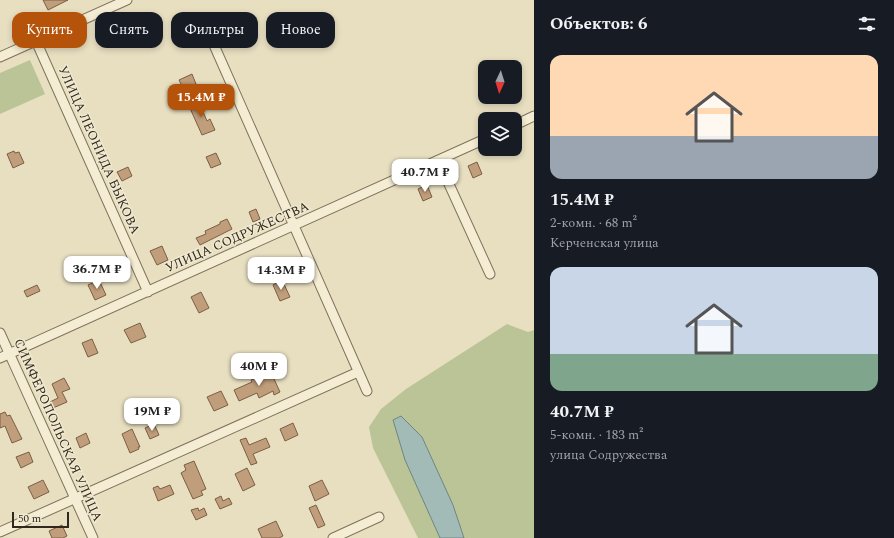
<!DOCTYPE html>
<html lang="ru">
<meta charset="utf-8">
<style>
:root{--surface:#171b24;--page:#242831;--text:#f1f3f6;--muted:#9ea1a6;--accent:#b45309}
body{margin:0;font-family:Spectral,serif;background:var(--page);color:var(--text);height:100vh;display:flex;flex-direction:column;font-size:15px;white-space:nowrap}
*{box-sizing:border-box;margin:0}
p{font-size:13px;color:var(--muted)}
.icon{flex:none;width:22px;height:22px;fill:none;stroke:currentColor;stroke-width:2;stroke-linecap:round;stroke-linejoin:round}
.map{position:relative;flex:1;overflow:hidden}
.details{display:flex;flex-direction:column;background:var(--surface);width:360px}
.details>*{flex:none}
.hud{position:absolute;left:12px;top:12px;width:380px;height:36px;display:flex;gap:8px}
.needle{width:26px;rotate:184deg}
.fabs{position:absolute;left:478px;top:60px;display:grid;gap:8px}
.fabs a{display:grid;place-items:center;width:44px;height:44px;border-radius:8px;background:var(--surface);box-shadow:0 2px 6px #0003;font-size:20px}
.scale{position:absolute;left:12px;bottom:10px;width:57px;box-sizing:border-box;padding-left:4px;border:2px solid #30281d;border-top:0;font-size:11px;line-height:14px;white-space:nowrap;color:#30281d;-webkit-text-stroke:3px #f0e9d0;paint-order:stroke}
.price{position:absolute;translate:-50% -34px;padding:0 9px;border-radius:8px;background:#fff;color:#222;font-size:13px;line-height:26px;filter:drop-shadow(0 1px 2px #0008)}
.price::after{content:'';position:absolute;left:50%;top:24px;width:12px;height:9px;margin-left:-6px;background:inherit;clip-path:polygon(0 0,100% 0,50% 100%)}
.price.on{background:var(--accent);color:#fff}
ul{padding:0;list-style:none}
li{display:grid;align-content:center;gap:8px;height:212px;padding:0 16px}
li span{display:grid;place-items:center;height:124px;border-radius:12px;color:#555}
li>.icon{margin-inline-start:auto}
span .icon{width:72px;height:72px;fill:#fffc;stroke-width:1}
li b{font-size:17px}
h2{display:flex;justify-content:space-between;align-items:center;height:48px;padding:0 16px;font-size:17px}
.tag{padding:0 14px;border-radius:12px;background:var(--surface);box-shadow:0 2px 6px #0003;font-size:14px;line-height:36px}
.tag.on{background:var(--accent);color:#fff}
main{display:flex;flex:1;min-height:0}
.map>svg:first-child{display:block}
</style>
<main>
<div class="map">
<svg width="534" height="538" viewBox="0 0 534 538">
<rect width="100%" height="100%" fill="#e8dfc1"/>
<path fill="#bbc497" d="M30 60 45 94 0 114V73Z
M507 324 528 332 534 330V538H418L373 448 369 427 381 409 406 389Z"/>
<path fill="#a3bbb6" stroke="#6c8782" d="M401 416 422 437 453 505 464 538H440L405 460 393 420Z"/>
<path fill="#c19e7b" stroke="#7b5e44" d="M43 0H68L48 10Z
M192 74 196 84 193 85 194 88 185 92 179 80Z
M201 100 203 104 201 107 207 121 210 119 215 130 202 135 189 106Z
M14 151 15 153 19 152 24 163 13 168 7 154Z
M216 153 221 164 211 168 206 157Z
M477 162 482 174 473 178 468 166Z
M128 167 132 176 122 181 117 172Z
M427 185 432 197 423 201 418 189Z
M256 209 260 219 253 222 249 212Z
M227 219 232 229 200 245 196 238 206 234 205 231 220 224V222Z
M162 246 168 260 157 265 150 251Z
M99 280 106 295 95 300 88 285Z
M282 280 290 297 280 301 273 285Z
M37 285 40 291 27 297 24 291Z
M201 292 209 308 199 313 191 297Z
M140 323 146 337 131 343 124 330Z
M92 339 98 353 88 357 82 343Z
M269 368 280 392 274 395 273 391 259 398 257 393 239 401 234 390 252 382 251 380 265 374 263 370Z
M64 378 70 389 62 392 67 402 53 408 50 402 58 398 52 384Z
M221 391 228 405 214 411 207 397Z
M5 412 7 416 10 415 22 439 12 443 5 426 0 428V414Z
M293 423 298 435 285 441 280 429Z
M154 424 159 435 150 439 145 428Z
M132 429 140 447H138L139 449 130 453 122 434Z
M86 433 90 443 80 448 76 438Z
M246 438 249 445 266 438 270 447 253 454 257 463 251 465 240 440Z
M29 452 33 462 21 468 16 457Z
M194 461 206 489 201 491 203 495 193 499 181 473 186 470 184 465Z
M247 468 255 485 243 491 235 474Z
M43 480 49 492 34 499 28 487Z
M322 480 329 494 315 501 309 486Z
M170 485 174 494 158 501 153 488 158 486 160 489Z
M221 496 223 501 229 498 232 504 220 509 215 499Z
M316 505 325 525 318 528 309 508Z
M198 508 199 511 204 508 207 515 196 520 191 510Z
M276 521 283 536 279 538H262L258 529Z
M62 525 67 536 63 538H52L49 531Z"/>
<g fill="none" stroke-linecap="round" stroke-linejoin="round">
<g stroke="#7f715b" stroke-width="11">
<path id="street" d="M36 41 148 292
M214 45 367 391
M0 57 127 0
M515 125 534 116
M438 160 490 274
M0 333 93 538
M0 358 485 139
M0 532 358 372
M333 538 379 517"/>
</g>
<use href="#street" stroke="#f4edd3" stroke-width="9"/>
</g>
<g text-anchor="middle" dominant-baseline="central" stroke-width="3" stroke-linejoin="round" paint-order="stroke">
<g font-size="13" fill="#30281d" stroke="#f0e9d0">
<text transform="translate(99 150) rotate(66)">УЛИЦА ЛЕОНИДА БЫКОВА</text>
<text transform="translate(237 237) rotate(-24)">УЛИЦА СОДРУЖЕСТВА</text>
<text transform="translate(58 430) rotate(66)">СИМФЕРОПОЛЬСКАЯ УЛИЦА</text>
</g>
</g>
</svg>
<div class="fabs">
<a><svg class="needle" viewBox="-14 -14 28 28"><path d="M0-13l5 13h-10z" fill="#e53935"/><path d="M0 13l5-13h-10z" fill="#9ea1a6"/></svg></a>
<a><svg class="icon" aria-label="layers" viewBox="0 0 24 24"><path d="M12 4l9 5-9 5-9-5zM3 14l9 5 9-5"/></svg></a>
</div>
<div class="scale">50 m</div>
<b class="price on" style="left:201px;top:118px">15.4M ₽</b>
<b class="price" style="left:425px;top:193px">40.7M ₽</b>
<b class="price" style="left:97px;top:290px">36.7M ₽</b>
<b class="price" style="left:281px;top:291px">14.3M ₽</b>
<b class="price" style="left:259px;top:387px">40M ₽</b>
<b class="price" style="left:152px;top:432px">19M ₽</b>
<div class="hud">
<a class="tag on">Купить</a>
<a class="tag">Снять</a>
<a class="tag">Фильтры</a>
<a class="tag">Новое</a>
</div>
</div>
<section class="details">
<h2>Объектов: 6<svg class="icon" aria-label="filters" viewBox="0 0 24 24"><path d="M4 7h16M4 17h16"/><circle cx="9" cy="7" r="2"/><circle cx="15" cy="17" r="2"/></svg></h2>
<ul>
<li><span style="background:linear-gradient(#ffd9b3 65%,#9aa5b1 0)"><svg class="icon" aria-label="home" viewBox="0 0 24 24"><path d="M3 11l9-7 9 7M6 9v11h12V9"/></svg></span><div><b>15.4M ₽</b><p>2-комн. · 68 m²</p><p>Керченская улица</p></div></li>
<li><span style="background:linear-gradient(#c9d6e8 70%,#7fa58c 0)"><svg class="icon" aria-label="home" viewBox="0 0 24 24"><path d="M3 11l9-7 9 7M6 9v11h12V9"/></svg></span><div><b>40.7M ₽</b><p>5-комн. · 183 m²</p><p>улица Содружества</p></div></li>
</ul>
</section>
</main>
